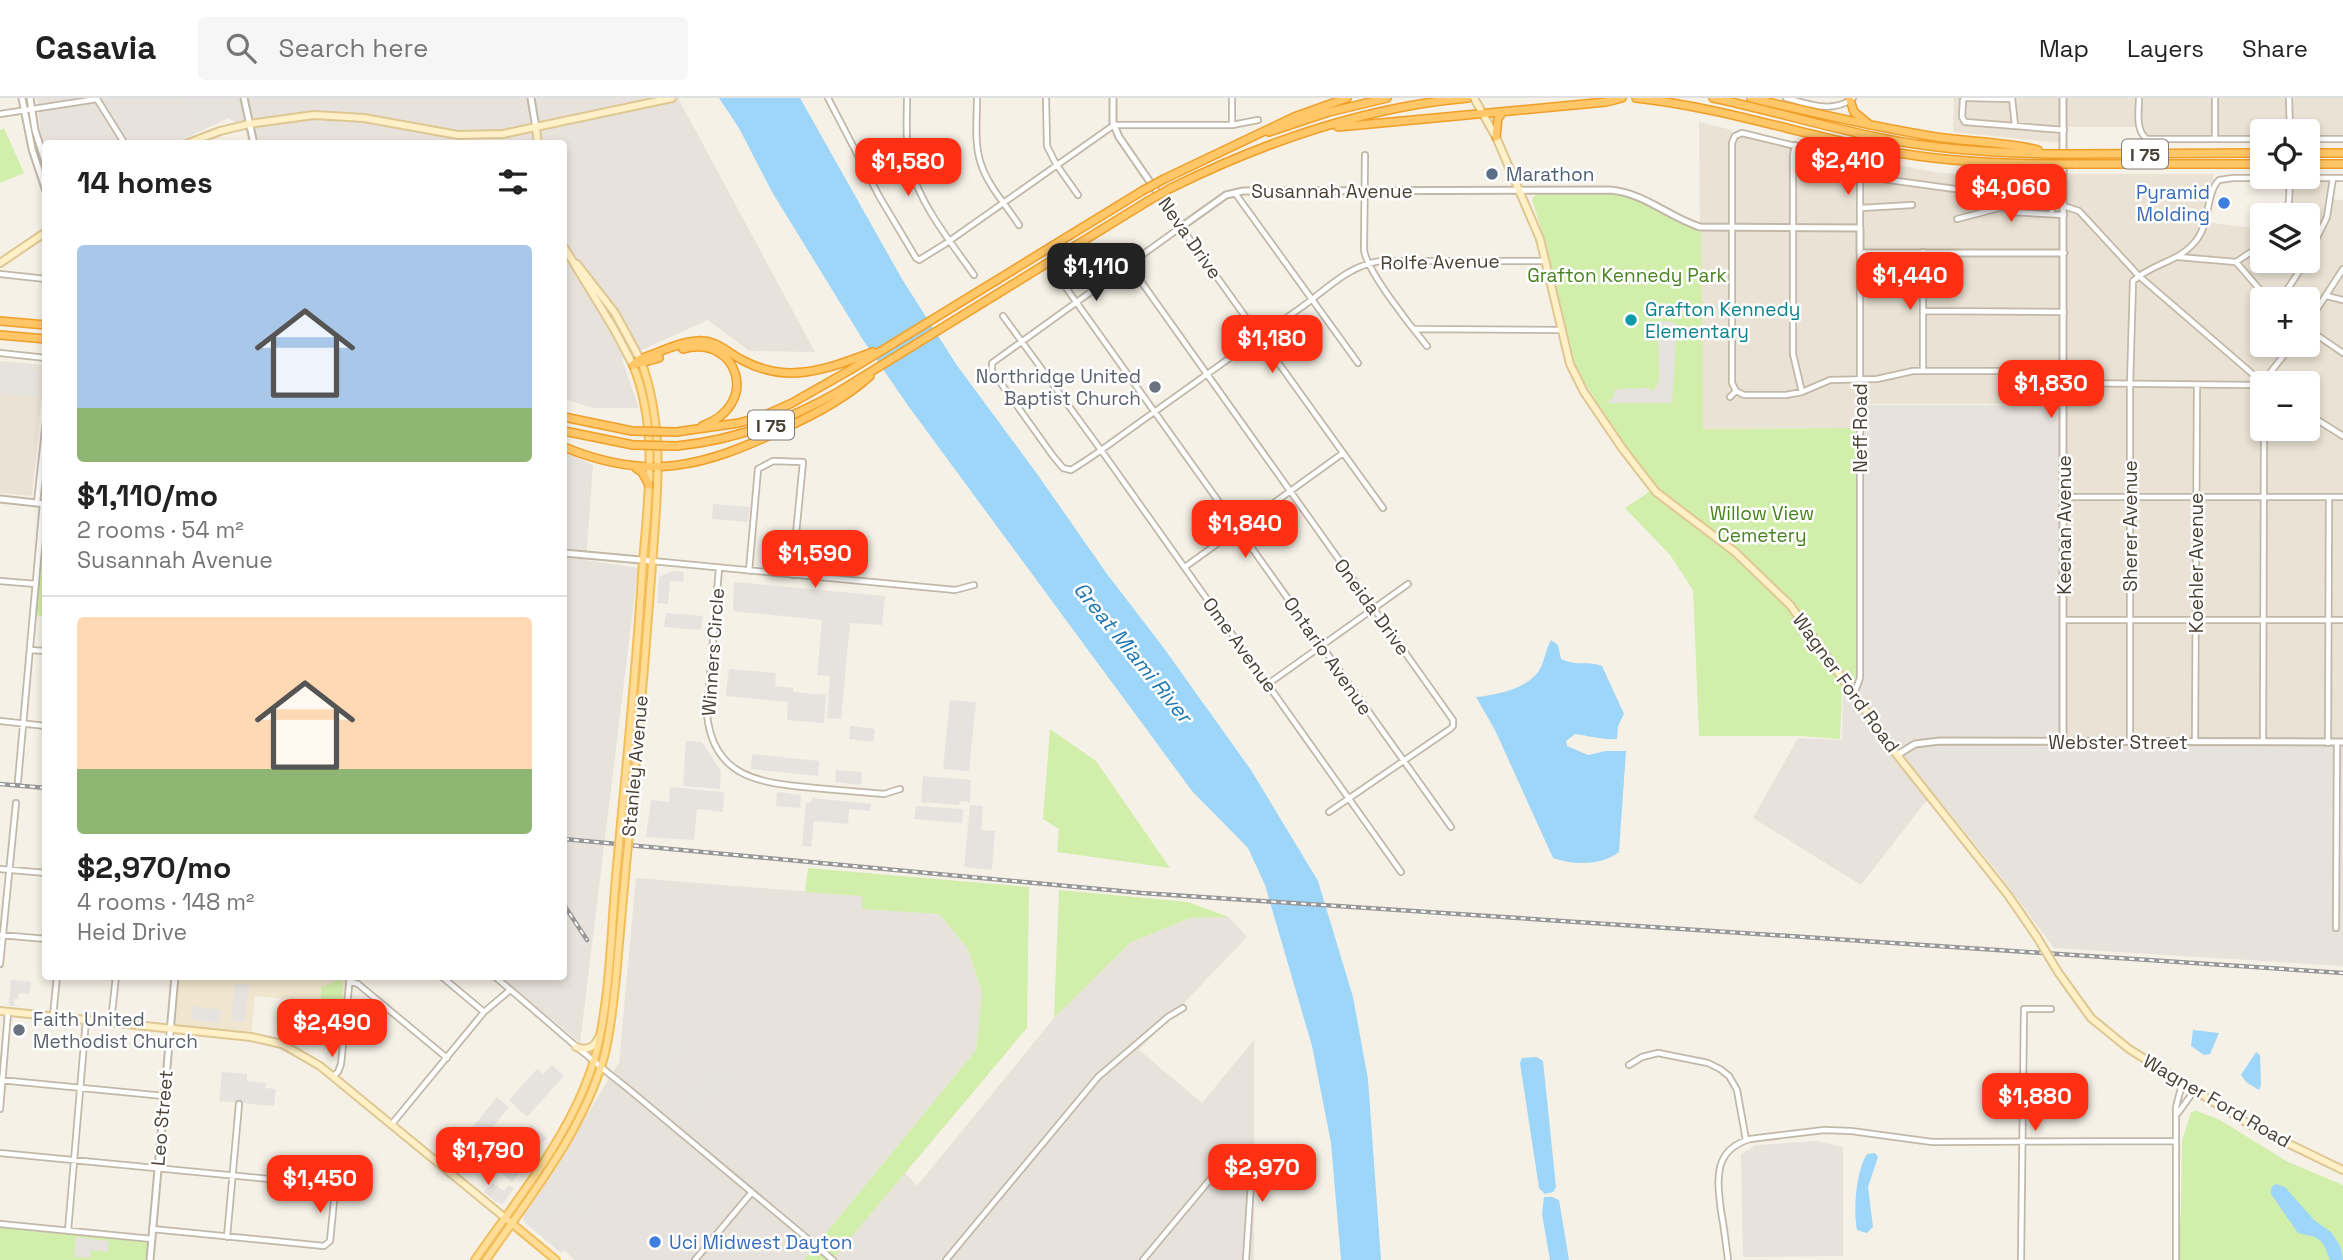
<!DOCTYPE html>
<meta charset="utf-8">
<style>
:root{--surface:#fff;--page:#f6f6f6;--text:#222;--muted:#767676;--line:#e0e0e0;--accent:#ff2f14}
body{margin:0;font-family:"Space Grotesk",sans-serif;background:var(--page);color:var(--text);height:100vh;display:flex;flex-direction:column;font-size:26px;white-space:nowrap}
*{box-sizing:border-box;margin:0}
p{font-size:23px;color:var(--muted)}
.icon{flex:none;width:38px;height:38px;fill:none;stroke:currentColor;stroke-width:2;stroke-linecap:round;stroke-linejoin:round}
.map{position:relative;flex:1;overflow:hidden}
.details{position:absolute;left:42px;top:42px;width:525px;height:840px;display:flex;flex-direction:column;background:var(--surface);border-radius:7px;box-shadow:0 4px 10px #0003}
.details>*{flex:none}
.fabs{position:absolute;left:2250px;top:21px;display:grid;gap:14px}
.fabs a{display:grid;place-items:center;width:70px;height:70px;border-radius:7px;background:var(--surface);box-shadow:0 4px 10px #0003;font-size:35px}
.price{position:absolute;translate:-50% -60px;padding:0 16px;border-radius:14px;background:var(--accent);color:#fff;font-size:23px;line-height:46px;filter:drop-shadow(0 2px 4px #0008)}
.price::after{content:'';position:absolute;left:50%;top:42px;width:21px;height:16px;margin-left:-10px;background:inherit;clip-path:polygon(0 0,100% 0,50% 100%)}
.price.current{background:#222;color:#fff}
ul{padding:0;list-style:none}
li{display:grid;align-content:center;gap:14px;height:371px;padding:0 35px}
li+li{border-top:2px solid var(--line)}
li span{display:grid;place-items:center;height:217px;border-radius:7px;color:#555}
li>.icon{margin-inline-start:auto}
span .icon{width:126px;height:126px;fill:#fffc;stroke-width:1}
li b{font-size:30px}
h2{display:flex;justify-content:space-between;align-items:center;height:84px;padding:0 35px;font-size:30px}
header{display:flex;align-items:center;gap:42px;box-sizing:border-box;height:98px;padding:0 35px;background:var(--surface);border-bottom:2px solid var(--line)}
header strong{font-size:33px}
nav{display:flex;gap:38px;margin-inline-start:auto;font-size:24px}
.search{width:490px;height:63px;background:var(--page);display:flex;align-items:center;gap:18px;box-sizing:border-box;padding:0 24px;border-radius:7px;color:var(--muted);font-size:26px}
.map>svg:first-child{display:block}
</style>
<header>
<strong>Casavia</strong>
<div class="search"><svg class="icon" aria-label="search" viewBox="0 0 24 24"><circle cx="10" cy="10" r="6"/><path d="M15 15l6 6"/></svg>Search here</div>
<nav><a>Map</a><a>Layers</a><a>Share</a></nav>
</header>
<div class="map">
<svg width="2343" height="1162" viewBox="0 0 2343 1162">
<rect width="100%" height="100%" fill="#f5f1e7"/>
<path fill="#eae2d4" fill-rule="evenodd" d="M1954 0H2060V45L1953 34Z
M2067 0H2343V38H2308V33H2263V38L2150 39 2146 36 2142 29H2067Z
M1699 24 1732 32V36L1940 75 2061 80 2062 306H1857L1858 330 1702 331Z
M2068 76H2214L2204 124 2255 130 2263 139V163H2308V117H2288L2293 100 2294 83 2330 84 2328 101 2343 102V641H2082L2068 639 2066 635ZM2263 201H2308V247H2263ZM2263 285H2308V331H2263Z
M0 263 45 267 32 398 0 395Z"/>
<path fill="#e8e2dc" d="M37 0H678L815 254 749 253 708 222 622 261 639 310H593L564 301V46L248 45 246 33 229 20 175 45 46 46 45 52 41 40Z
M1864 307H2061L2063 645 2343 648V868L2054 850 1992 767 1935 697 1923 707 1861 787 1753 720 1798 640 1842 642 1843 592 1863 579Z
M564 353 593 367 586 462 638 470 580 945 501 879 564 878Z
M636 780 863 798 862 811 939 816 968 851 982 895 976 952 804 1162H575L519 1113 555 1070 619 964Z
M1229 819 1247 839 1139 952 1202 1005 1254 942V1162H832L905 1075 917 1088 1054 920 1130 845 1190 820Z
M1817 1043 1843 1049V1158L1743 1159 1741 1056 1756 1047Z"/>
<path fill="#f0e6cf" d="M175 879H350L347 907 255 898 251 939 170 930Z"/>
<path fill="#d2eeab" d="M4 30 24 75 0 85V32Z
M1607 94C1626 96 1643 102 1660 112 1674 119 1686 128 1701 131L1703 331 1858 330V575L1857 582 1842 591 1840 641 1801 638H1699L1693 492 1670 457 1625 410 1655 390 1628 355 1579 275 1566 241 1547 149 1532 102 1534 98 1542 95Z
M43 405 45 406V518L33 517Z
M1050 631 1096 663 1170 770 1057 754 1059 731 1043 721Z
M808 770 1029 789 1027 930 832 1162H804L976 952 982 895 968 851 939 816 862 811V798L805 794Z
M1059 792 1188 804 1229 819 1190 820 1130 845 1054 920Z
M338 882 343 883 342 904 321 901V889Z
M2197 1013 2220 1022 2288 1064 2343 1087V1162H2177L2181 1112 2182 1043 2191 1014Z
M0 1126 152 1141 150 1162H0Z"/>
<path fill="#e6e3df" d="M184 0H222L223 8 236 4 239 16 198 30Z
M1658 223H1670L1677 227 1672 305H1607L1614 298 1615 291 1650 290V295L1657 288 1659 281Z
M0 265 36 268 35 273 40 274 39 298 0 295Z
M713 406 750 409 748 424 712 421Z
M672 473 684 474 683 484 670 483 668 506 657 505 659 479Z
M734 484 885 498 882 527 850 525 841 621 827 620 830 578 817 577 822 522 733 513Z
M666 515 703 518 701 532 664 529Z
M729 571 776 575 775 588 793 590V594L826 597 824 625 787 622 788 604 726 598Z
M950 602 976 604 969 673 943 671Z
M850 628 875 631 873 644 849 641Z
M686 643 702 644 721 673 720 691 683 688Z
M752 656 819 663 818 678 751 671Z
M836 672 862 674 861 687 835 684Z
M923 678 971 682 970 704 960 703 959 707 921 704Z
M670 689 724 694 723 714 697 711 694 742 646 739 651 702 669 704Z
M777 694 801 697 800 710 776 708Z
M812 700 871 706 870 713 849 711 848 726 814 723 811 749 802 748 806 705H811Z
M970 707 983 708 981 732 995 733 992 772 964 769Z
M916 708 963 711 962 725 914 721Z
M11 882 31 884 29 896 19 895 18 901H14V908H9Z
M235 886 249 887 245 924 231 922Z
M193 908 222 912 220 925 191 921Z
M659 939 686 941 682 992 655 990Z
M552 967 564 978 527 1019 509 1002 537 971 543 976Z
M710 970 727 971 735 980 698 1023 678 1006Z
M222 974 247 976V983L266 985 265 990 276 991 274 1008 219 1003Z
M497 999 509 1009 469 1059 457 1049Z
M531 1027 547 1040 531 1058 519 1048 508 1061 510 1064 508 1067 518 1076 512 1084 495 1070Z
M556 1076 595 1109 588 1122 566 1105 547 1130 566 1148 561 1155 525 1125 523 1120Z
M492 1085 504 1093 509 1087 514 1090 503 1106 495 1103 484 1094Z
M76 1139 109 1143 108 1154 91 1152 90 1160 74 1159Z"/>
<path fill="#9dd6f9" d="M719 0H800L902 181 956 266 1035 373 1107 476 1163 549 1251 672 1318 783 1353 899 1368 981 1381 1162H1341L1331 1045 1312 948 1265 787 1248 750 1192 693 909 309 863 242 772 94 739 30Z
M1551 542 1558 547 1561 561C1579 569 1586 562 1602 568L1624 616 1618 628 1617 641C1602 642 1590 638 1575 636L1566 643 1567 648 1588 657 1606 653H1626L1619 754C1601 768 1573 767 1553 760L1495 632 1476 599C1497 597 1531 590 1541 569 1545 560 1546 551 1551 542Z
M2193 932 2219 935 2210 956 2204 957 2191 948Z
M2256 954 2260 957 2261 987 2259 992 2246 984 2241 977Z
M1537 959 1543 963 1556 1089 1553 1094 1545 1096 1539 1090 1520 965 1522 960Z
M1875 1055 1878 1059 1868 1089 1873 1129 1867 1135 1857 1132C1853 1112 1856 1073 1867 1056Z
M2275 1086 2285 1089 2314 1122 2332 1135 2341 1150 2343 1162H2330C2322 1140 2321 1140 2298 1135L2271 1096V1090Z
M1544 1099H1552L1559 1102 1569 1162H1550L1542 1116Z"/>
<g fill="none" stroke-linecap="round" stroke-linejoin="round">
<g stroke="#c2b8a8" stroke-width="8">
<path id="minor" d="M828 0 879 98 916 160 919 162 945 146 1114 27H1232L1258 22
M907 0C907 23 905 48 911 70 920 107 953 147 974 177
M977 0C977 22 974 46 981 66 988 88 1007 108 1019 127
M1046 0 1047 48 1056 66 1078 97
M1786 0C1808 6 1833 16 1853 0
M1966 0 1963 2 1962 19 1965 24 2064 32
M1968 0 2012 1
M2012 0 2015 27
M2139 0C2139 13 2135 33 2147 41H2263
M2215 0V41
M2289 0 2290 33
M97 1 125 46
M0 16 97 1
M1232 27V0
M2308 41H2343
M1795 47 1793 57V256L1802 294
M1365 57 1364 151C1365 171 1412 230 1427 248
M860 63 909 62
M1860 78 1955 91
M1235 95 1358 265
M2064 108 2079 113 2139 178 2263 285
M2003 109C2018 98 2034 88 2052 98V116
M1861 110 1912 107
M2285 117 2289 103 2290 80
M1957 121 2003 109 2012 114 2064 117
M1118 151 1453 622V628L1450 631 1329 714
M2308 158 2327 119 2333 80
M2178 159 2236 164 2263 146
M2236 164 2268 201
M0 176 46 181
M1059 180 1451 729
M2327 198 2343 202
M2281 201 2306 163
M1923 213 2064 214
M1003 218 1101 352 1401 774
M2308 225 2343 171
M1415 231 1561 232
M2308 231 2343 255
M0 255 46 260
M1923 273V154
M2064 285 2251 287 2258 289 2263 295
M2262 285 2292 247
M1736 293 1732 285V45L1735 38 1742 35 1857 63 1860 78V130
M1736 293 1744 297H1786L1802 294 1830 282 1877 281 1913 273H2064
M1730 299 1736 293
M2308 316 2343 338
M2064 399H2343
M37 405 46 323
M1383 410C1315 317 1248 222 1181 129L992 265V273L1053 358 1063 370 1071 372C1098 356 1124 335 1150 317 1200 281 1249 246 1299 211 1325 193 1348 167 1381 163H1546
M652 463 955 492 974 487
M1185 469 1343 355
M719 470 707 616C713 681 762 685 814 690 838 692 861 694 884 696L900 691
M749 473 758 371 773 363 803 364 792 477
M0 483 36 486
M2064 522H2343
M30 552 46 553
M1268 586 1408 486
M1854 596 1860 580V155
M0 623 46 628
M2130 643V287L2133 183C2155 163 2179 166 2198 140 2210 123 2206 95 2219 82L2233 80H2343
M2195 644 2197 287
M2263 644 2264 331
M2328 645 2329 399
M18 683 43 405
M0 771 46 775
M2336 830 2337 644
M1 837 46 841
M0 866 16 705
M441 878 484 914
M494 878C539 915 580 954 626 989L833 1162
M349 883 358 886 447 960
M53 918 57 878
M111 924 116 878
M1629 967 1642 959 1658 955 1708 965 1720 971 1729 978 1737 992 1746 1042
M333 978 338 974 341 966 350 878
M0 982 164 998
M0 1011 8 914
M2178 1015 2194 993
M391 1027 484 914 510 892
M0 1055 332 1087 335 1093 330 1143 324 1148 152 1131
M0 1126 152 1141
M68 1133 86 922
M227 1139 239 1006
M695 1162 752 1094
M946 1162 1098 979 1168 919 1183 910
M1143 1162 1223 1066 1232 1061H1246L1252 1070 1246 1162
M1728 1162C1726 1146 1724 1129 1721 1113 1717 1081 1713 1052 1750 1041L1824 1032 1851 1033 1932 1044 2176 1043
M2021 1162 2024 911H2051
M2176 1162V1009L2182 986"/>
</g>
<g stroke="#c2b8a8" stroke-width="9">
<path id="tertiary" d="M22 0 32 51 46 93
M30 0 35 32 46 67
M244 0 254 46
M531 0 536 30
M1113 0V25L1119 39 1181 129 1226 97 1243 93 1610 92C1645 95 1668 119 1700 129L1860 130V155H2064
M0 401 46 406
M564 455 652 463
M2063 643V0
M1897 657 1915 646 1940 643 2343 644
M150 1162 175 878"/>
</g>
<g stroke="#dec793" stroke-width="10">
<path id="secondary" d="M1474 0 1496 39 1540 141 1570 266 1584 294 1622 350 1656 394 1735 454 1790 507 1897 657 2008 797 2037 839
M536 30 538 46
M186 46 220 33 249 26 314 17 364 20 458 37 503 36 672 0
M564 149 614 231 633 267
M0 165 46 134
M577 166 615 215 640 261
M2058 874 2091 920 2129 951 2252 1028 2343 1072
M0 913 251 939 282 946 320 968 504 1119
M576 949C587 953 594 950 599 939"/>
</g>
<g stroke="#f2be59" stroke-width="10">
<path id="primary" d="M621 725C629 643 637 560 642 477 647 407 660 333 633 267
M630 726C638 644 645 562 651 480 656 407 667 333 641 263
M509 1123 556 1162
M475 1162C518 1100 574 1033 595 959 610 905 611 834 616 778
M486 1162C530 1098 582 1035 604 959 611 933 613 906 616 879 619 845 622 811 625 778"/>
</g>
<g stroke="#f09e27" stroke-width="10">
<path id="motorway" d="M1636 0C1720 9 1799 36 1882 52 1938 63 1995 66 2052 66
M1713 0C1771 12 1828 30 1886 41 1941 52 1997 55 2053 56
M1751 0C1813 15 1874 29 1936 39 1970 44 2005 44 2038 52
M1850 2 1854 14 1870 27
M1338 29 1606 4 1622 0
M1269 34 1329 14 1387 0
M1496 39 1498 20 1503 14
M2308 55H2343
M2075 56 2263 55
M2075 66H2263
M2308 66H2343
M1164 81 1294 19 1347 0
M1171 90C1264 44 1364 9 1468 0
M0 223 46 227
M0 237 46 241
M683 251C737 236 762 306 702 328
M633 267 640 261C658 255 679 244 697 243 715 241 727 254 742 262 788 287 827 271 873 254
M633 267 659 260
M564 319 632 333
M564 333 633 347
M676 334 739 325 763 318 792 305 850 272 1142 93
M677 348C736 342 787 323 838 294L1148 103
M564 349C648 384 704 369 783 331 814 317 845 301 870 278
M636 370 642 374 649 387"/>
</g>
<use href="#minor" stroke="#fff" stroke-width="4.5"/>
<use href="#tertiary" stroke="#fff" stroke-width="5"/>
<use href="#secondary" stroke="#fff0c7" stroke-width="6"/>
<use href="#primary" stroke="#ffdd96" stroke-width="6"/>
<use href="#motorway" stroke="#ffc768" stroke-width="7"/>
<g stroke="#979797" stroke-width="4.5">
<path id="rail" d="M0 686 46 690
M564 741 1142 795 2343 875
M564 807 587 842"/>
</g>
<use href="#rail" stroke="#fff" stroke-width="2" stroke-dasharray="5" stroke-linecap="butt"/>
<g stroke="#dec793" stroke-width="10" stroke-linecap="butt">
<path id="secondary-bridge" d="M2037 839 2058 874"/>
</g>
<g stroke="#f2be59" stroke-width="10" stroke-linecap="butt">
<path id="primary-bridge" d="M616 778 621 725
M625 778 630 726"/>
</g>
<g stroke="#f09e27" stroke-width="10" stroke-linecap="butt">
<path id="motorway-bridge" d="M2053 56H2075
M2052 66H2075
M1142 93 1164 81
M1148 103 1171 90
M632 333 676 334
M633 347 677 348"/>
</g>
<use href="#secondary-bridge" stroke="#fff0c7" stroke-width="6"/>
<use href="#primary-bridge" stroke="#ffdd96" stroke-width="6"/>
<use href="#motorway-bridge" stroke="#ffc768" stroke-width="7"/>
</g>
<circle fill="#5c6f8a" stroke="#fff" stroke-width="2.5" cx="1492" cy="76" r="7"/>
<g fill="#3f7fe0" stroke="#fff" stroke-width="2.5">
<circle cx="2224" cy="105" r="7"/>
<circle cx="655" cy="1144" r="7"/>
</g>
<circle fill="#0f9aa8" stroke="#fff" stroke-width="2.5" cx="1631" cy="222" r="7"/>
<g fill="#6b7280" stroke="#fff" stroke-width="2.5">
<circle cx="1155" cy="289" r="7"/>
<circle cx="19" cy="932" r="7"/>
</g>
<g text-anchor="middle" dominant-baseline="central" stroke-width="5" stroke-linejoin="round" paint-order="stroke">
<g fill="#fff" stroke="#807a72" stroke-width="2">
<rect x="2122" y="41.5" width="46" height="29" rx="5"/>
<rect x="748" y="312.5" width="46" height="29" rx="5"/>
</g>
<g font-size="18" font-weight="bold" fill="#4a4135">
<text x="2145" y="56">I 75</text>
<text x="771" y="327">I 75</text>
</g>
<g font-size="19" fill="#4e5e75" stroke="#fff" text-anchor="start">
<text x="1506" y="76">Marathon</text>
</g>
<g font-size="19" fill="#4a4135" stroke="#fff">
<text x="1332" y="93">Susannah Avenue</text>
<text transform="translate(1190 140) rotate(55)">Neva Drive</text>
<text transform="translate(1440 164) rotate(-1)">Rolfe Avenue</text>
<text transform="translate(1860 330) rotate(-90)">Neff Road</text>
<text transform="translate(2064 427) rotate(-90)">Keenan Avenue</text>
<text transform="translate(2130 428) rotate(-90)">Sherer Avenue</text>
<text transform="translate(2196 465) rotate(-90)">Koehler Avenue</text>
<text transform="translate(1372 509) rotate(54)">Oneida Drive</text>
<text transform="translate(1240 547) rotate(54)">Ome Avenue</text>
<text transform="translate(713 554) rotate(-86)">Winners Circle</text>
<text transform="translate(1328 558) rotate(55)">Ontario Avenue</text>
<text transform="translate(1846 585) rotate(54)">Wagner Ford Road</text>
<text x="2118" y="644">Webster Street</text>
<text transform="translate(635 668) rotate(-85)">Stanley Avenue</text>
<text transform="translate(2217 1003) rotate(30)">Wagner Ford Road</text>
<text transform="translate(162 1020) rotate(-85)">Leo Street</text>
</g>
<g font-size="19" fill="#366cbe" stroke="#fff" text-anchor="end">
<text x="2210" y="94">Pyramid<tspan x="2210" dy="22">Molding</tspan></text>
<text x="669" y="1144" text-anchor="start">Uci Midwest Dayton</text>
</g>
<g font-size="19" fill="#498321" stroke="#fff">
<text x="1627" y="177">Grafton Kennedy Park</text>
<text x="1762" y="415">Willow View<tspan x="1762" dy="22">Cemetery</tspan></text>
</g>
<g font-size="19" fill="#0d838f" stroke="#fff" text-anchor="start">
<text x="1645" y="211">Grafton Kennedy<tspan x="1645" dy="22">Elementary</tspan></text>
</g>
<g font-size="19" fill="#5b616d" stroke="#fff" text-anchor="end">
<text x="1141" y="278">Northridge United<tspan x="1141" dy="22">Baptist Church</tspan></text>
<text x="33" y="921" text-anchor="start">Faith United<tspan x="33" dy="22">Methodist Church</tspan></text>
</g>
<g font-size="21" font-style="italic" fill="#1f78b1" stroke="#fff">
<text transform="translate(1133 554) rotate(51)">Great Miami River</text>
</g>
</g>
</svg>
<div class="fabs">
<a><svg class="icon" aria-label="locate" viewBox="0 0 24 24"><circle cx="12" cy="12" r="6"/><path d="M12 2v4M12 18v4M2 12h4M18 12h4"/></svg></a>
<a><svg class="icon" aria-label="layers" viewBox="0 0 24 24"><path d="M12 4l9 5-9 5-9-5zM3 14l9 5 9-5"/></svg></a>
<a>+</a>
<a>−</a>
</div>
<b class="price" style="left:1848px;top:99px">$2,410</b>
<b class="price" style="left:908px;top:100px">$1,580</b>
<b class="price" style="left:2011px;top:126px">$4,060</b>
<b class="price current" style="left:1096px;top:205px">$1,110</b>
<b class="price" style="left:1910px;top:214px">$1,440</b>
<b class="price" style="left:1272px;top:277px">$1,180</b>
<b class="price" style="left:2051px;top:322px">$1,830</b>
<b class="price" style="left:1245px;top:462px">$1,840</b>
<b class="price" style="left:815px;top:492px">$1,590</b>
<b class="price" style="left:332px;top:961px">$2,490</b>
<b class="price" style="left:2035px;top:1035px">$1,880</b>
<b class="price" style="left:488px;top:1089px">$1,790</b>
<b class="price" style="left:1262px;top:1106px">$2,970</b>
<b class="price" style="left:320px;top:1117px">$1,450</b>
<section class="details">
<h2>14 homes<svg class="icon" aria-label="filters" viewBox="0 0 24 24"><path d="M4 7h16M4 17h16"/><circle cx="9" cy="7" r="2"/><circle cx="15" cy="17" r="2"/></svg></h2>
<ul>
<li><span style="background:linear-gradient(#a9c7e8 75%,#8fb573 0)"><svg class="icon" aria-label="home" viewBox="0 0 24 24"><path d="M3 11l9-7 9 7M6 9v11h12V9"/></svg></span><div><b>$1,110/mo</b><p>2 rooms · 54 m²</p><p>Susannah Avenue</p></div></li>
<li><span style="background:linear-gradient(#ffd9b3 70%,#8fb573 0)"><svg class="icon" aria-label="home" viewBox="0 0 24 24"><path d="M3 11l9-7 9 7M6 9v11h12V9"/></svg></span><div><b>$2,970/mo</b><p>4 rooms · 148 m²</p><p>Heid Drive</p></div></li>
</ul>
</section>
</div>
